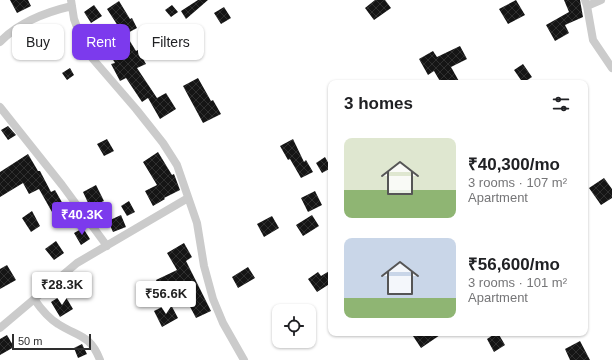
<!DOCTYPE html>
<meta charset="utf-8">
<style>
:root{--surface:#fff;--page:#f6f6f6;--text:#202124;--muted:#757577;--accent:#7c3aed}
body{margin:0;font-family:Helvetica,sans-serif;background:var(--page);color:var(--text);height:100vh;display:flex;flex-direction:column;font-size:15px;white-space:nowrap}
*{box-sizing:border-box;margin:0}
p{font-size:13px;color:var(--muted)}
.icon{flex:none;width:22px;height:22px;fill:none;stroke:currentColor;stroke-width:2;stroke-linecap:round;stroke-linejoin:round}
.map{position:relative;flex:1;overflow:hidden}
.panel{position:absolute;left:328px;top:80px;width:260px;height:256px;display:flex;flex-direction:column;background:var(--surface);border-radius:8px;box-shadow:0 1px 3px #0004}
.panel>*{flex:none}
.hud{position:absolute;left:12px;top:24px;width:256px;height:36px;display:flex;gap:8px}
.buttons{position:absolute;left:272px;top:304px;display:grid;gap:8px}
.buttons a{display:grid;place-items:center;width:44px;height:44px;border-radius:8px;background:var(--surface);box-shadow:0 1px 3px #0004;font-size:20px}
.scale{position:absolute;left:12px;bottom:10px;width:79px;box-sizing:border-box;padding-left:4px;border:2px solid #2e2e2e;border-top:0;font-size:11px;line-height:14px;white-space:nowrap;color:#2e2e2e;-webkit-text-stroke:3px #fff;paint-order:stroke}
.price{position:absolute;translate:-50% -34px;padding:0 9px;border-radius:4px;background:#fff;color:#222;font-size:13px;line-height:26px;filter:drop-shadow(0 1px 2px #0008)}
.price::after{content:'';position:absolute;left:50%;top:24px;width:12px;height:9px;margin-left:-6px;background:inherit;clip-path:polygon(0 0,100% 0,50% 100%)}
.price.selected{background:var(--accent);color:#fff}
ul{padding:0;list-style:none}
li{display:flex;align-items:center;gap:12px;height:100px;padding:0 16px}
li span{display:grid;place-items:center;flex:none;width:112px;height:80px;border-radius:8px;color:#555}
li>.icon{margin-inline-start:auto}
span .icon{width:48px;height:48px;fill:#fffc;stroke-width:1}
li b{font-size:17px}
h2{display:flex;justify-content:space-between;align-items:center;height:48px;padding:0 16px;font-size:17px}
.chip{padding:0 14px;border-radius:8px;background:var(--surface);box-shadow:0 1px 3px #0004;font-size:14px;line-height:36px}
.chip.selected{background:var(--accent);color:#fff}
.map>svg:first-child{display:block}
</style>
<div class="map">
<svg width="612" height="360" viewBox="0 0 612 360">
<defs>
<pattern id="building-cross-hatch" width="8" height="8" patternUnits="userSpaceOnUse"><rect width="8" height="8" fill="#151515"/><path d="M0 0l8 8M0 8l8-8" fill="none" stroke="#2f2f2f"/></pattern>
</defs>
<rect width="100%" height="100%" fill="#fff"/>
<path fill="url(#building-cross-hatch)" d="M10 0H28L31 6 17 13Z
M198 0H208L186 19 181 11Z
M375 0H385L391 8 374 20 365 8Z
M516 0 525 15 508 24 499 9Z
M564 0H580L583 17 565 25 569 33 555 41 546 25 569 12Z
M119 1 130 19 132 18 137 28 120 37 115 27 118 26 107 9Z
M94 5 102 16 91 23 84 12Z
M172 5 178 12 171 17 165 10Z
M224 7 231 18 221 24 214 13Z
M152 25 159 34 150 40 144 31Z
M173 35 181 46 166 55 159 44Z
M128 38 136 51 138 50 146 64 137 68 157 98 166 93 176 109 160 119 148 98 142 102 126 78 120 81 111 64 115 63 107 50Z
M460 46 467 59 451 67 460 83H441L434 71 428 75 419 59 433 51 437 57Z
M523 64 532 77 523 83 514 70Z
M70 68 74 75 67 80 62 73Z
M198 78 211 101 213 100 221 114 203 123 183 86Z
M8 126 16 135 8 140 1 130Z
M107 139 114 151 104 156 97 144Z
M293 139 304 162 306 160 313 172 301 178 290 159 288 160 280 146Z
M158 152 172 175 174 174 180 190 164 198 165 199 153 206 145 191 157 185 143 162Z
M28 154 38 171H40L51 192 55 190 64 206 52 212 39 189 29 194 23 183 0 197V172Z
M325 157 331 168 322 173 316 163Z
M604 178 612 189V198L601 205 589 188Z
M96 185 104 201 90 207 83 192Z
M315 191 322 205 308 212 301 198Z
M129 201 135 212 127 216 121 206Z
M32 211 40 226 31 232 22 218Z
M121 215 126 227 113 232 108 221Z
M312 215 319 226 303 236 296 225Z
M272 216 279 228 264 237 257 224Z
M83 228 90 239 81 245 74 233Z
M56 241 64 253 54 260 45 249Z
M184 243 192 257 186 261 211 311 196 318 188 303 191 301 181 282 161 291 156 280 177 270 167 253Z
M7 265 16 280 0 289V269Z
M248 267 255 278 238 288 232 277Z
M331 270V283L317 292 308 279 318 272 321 276Z
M64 294 73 309 60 317 51 302Z
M170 303 178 318 162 327 154 311Z
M411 333H443L421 348Z
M496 333H498L505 345 494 352 487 339Z
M7 335 14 347 0 355V339Z
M580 341 590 360H570L565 349Z
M82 344 87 354 78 358 74 348Z"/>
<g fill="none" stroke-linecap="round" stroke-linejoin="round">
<path stroke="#cbcbcb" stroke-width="8" d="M71 0 74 19 86 51 136 109 163 143 177 165 197 223 204 266 213 299 223 323 244 360
M585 0 587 6 601 0
M587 6 593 40 612 68
M0 42C19 22 46 12 72 6
M0 107 62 185 107 246
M34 299C41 309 48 318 58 324 78 337 90 334 100 360
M0 328 77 263 188 198"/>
</g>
</svg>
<div class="buttons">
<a><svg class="icon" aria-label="locate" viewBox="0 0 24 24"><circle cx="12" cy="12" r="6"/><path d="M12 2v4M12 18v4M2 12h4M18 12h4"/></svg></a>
</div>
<div class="scale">50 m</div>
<b class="price selected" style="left:82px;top:236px">₹40.3K</b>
<b class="price" style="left:62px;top:306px">₹28.3K</b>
<b class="price" style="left:166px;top:315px">₹56.6K</b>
<div class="hud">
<a class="chip">Buy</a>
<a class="chip selected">Rent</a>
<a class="chip">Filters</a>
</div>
<section class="panel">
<h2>3 homes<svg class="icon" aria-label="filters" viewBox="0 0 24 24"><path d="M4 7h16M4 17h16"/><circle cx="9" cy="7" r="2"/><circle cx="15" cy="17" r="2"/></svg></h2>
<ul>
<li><span style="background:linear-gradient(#dfe7d0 65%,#8fb573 0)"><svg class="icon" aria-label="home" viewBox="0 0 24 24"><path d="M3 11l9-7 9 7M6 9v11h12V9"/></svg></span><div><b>₹40,300/mo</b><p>3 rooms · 107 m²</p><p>Apartment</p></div></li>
<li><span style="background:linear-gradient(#c9d6e8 75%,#8fb573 0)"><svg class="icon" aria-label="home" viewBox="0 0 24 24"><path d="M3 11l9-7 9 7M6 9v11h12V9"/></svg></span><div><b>₹56,600/mo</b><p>3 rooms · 101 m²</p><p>Apartment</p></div></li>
</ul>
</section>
</div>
